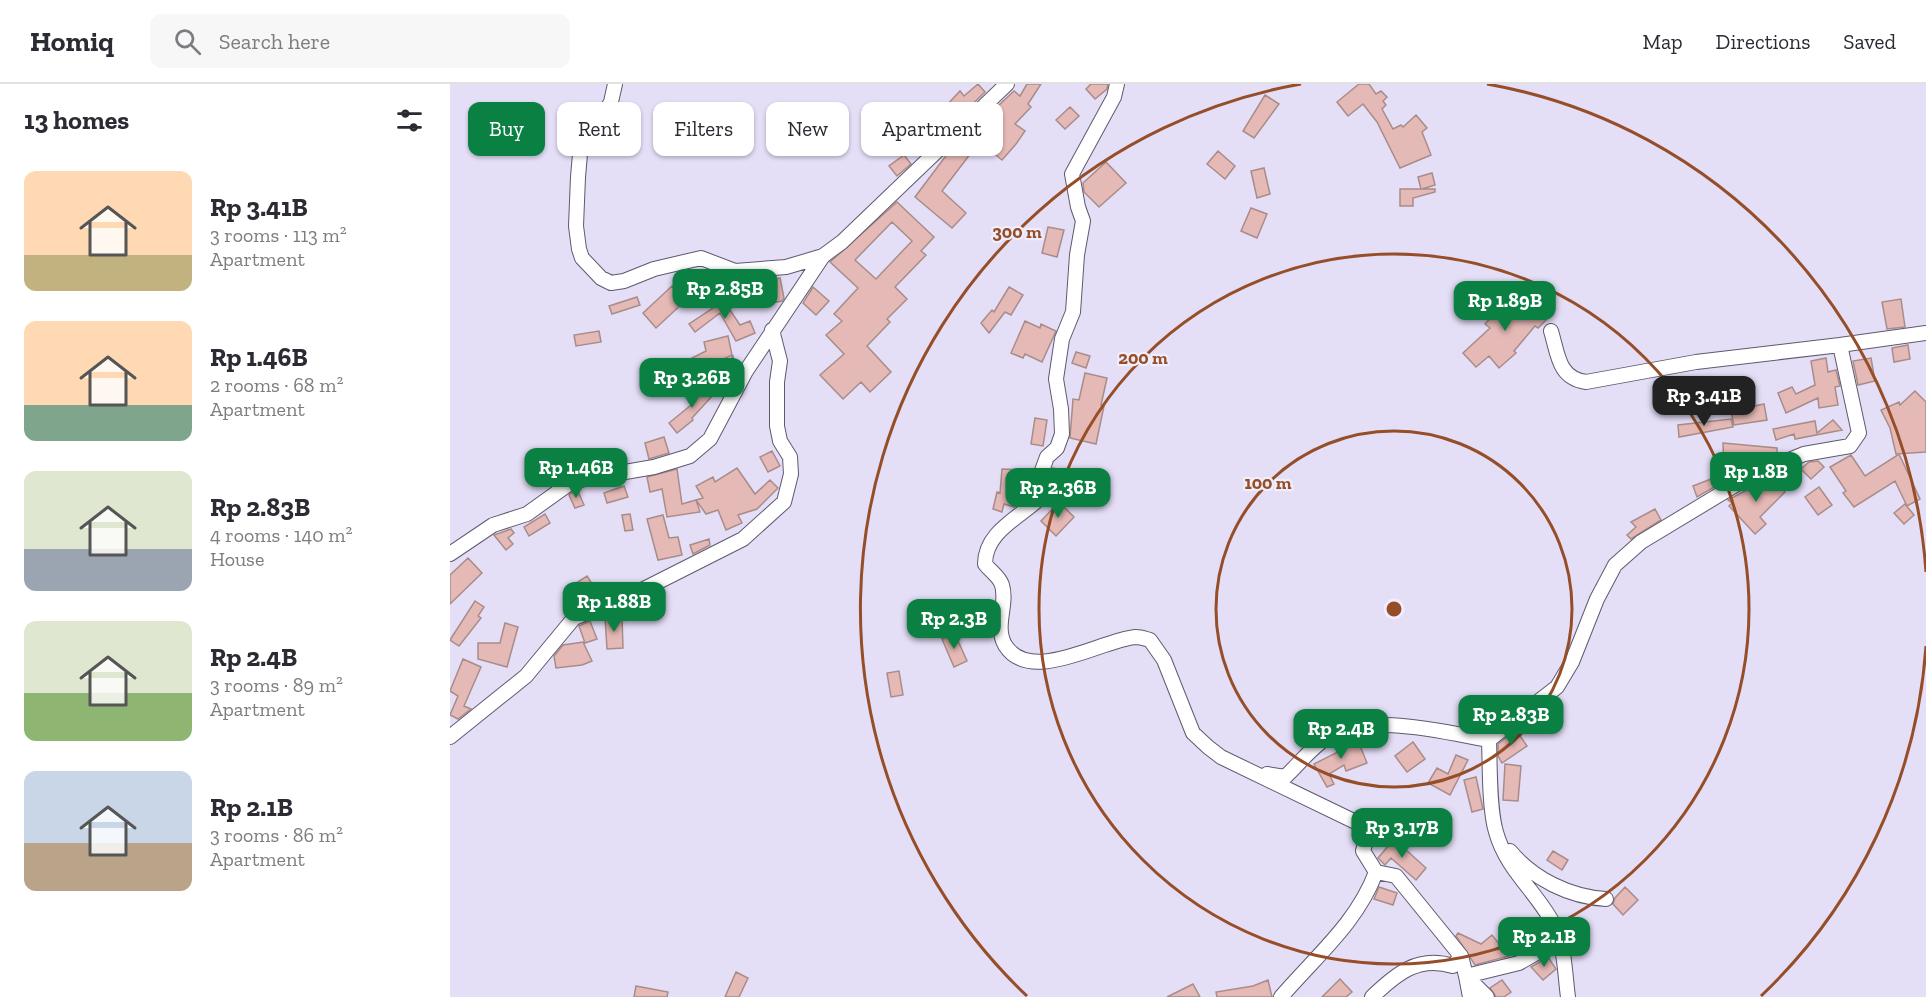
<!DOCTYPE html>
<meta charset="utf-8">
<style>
:root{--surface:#fff;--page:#f7f7f7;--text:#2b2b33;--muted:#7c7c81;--line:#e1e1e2;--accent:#0b8043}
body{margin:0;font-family:"Zilla Slab",serif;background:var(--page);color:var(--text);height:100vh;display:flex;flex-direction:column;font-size:22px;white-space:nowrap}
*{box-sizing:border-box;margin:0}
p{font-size:20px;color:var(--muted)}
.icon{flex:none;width:33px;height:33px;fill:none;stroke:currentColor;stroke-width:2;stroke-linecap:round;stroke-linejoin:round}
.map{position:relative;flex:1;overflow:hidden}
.sheet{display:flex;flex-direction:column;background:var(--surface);width:450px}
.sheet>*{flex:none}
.guide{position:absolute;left:18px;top:18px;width:570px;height:54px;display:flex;gap:12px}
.price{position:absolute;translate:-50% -51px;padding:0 14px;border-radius:12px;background:var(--accent);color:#fff;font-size:20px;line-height:39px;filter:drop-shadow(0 2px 3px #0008)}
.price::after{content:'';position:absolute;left:50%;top:36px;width:18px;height:14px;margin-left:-9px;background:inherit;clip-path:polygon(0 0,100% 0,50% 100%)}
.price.active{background:#222;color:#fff}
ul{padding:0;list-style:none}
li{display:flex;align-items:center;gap:18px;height:150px;padding:0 24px}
li span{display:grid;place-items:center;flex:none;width:168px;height:120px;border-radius:12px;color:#555}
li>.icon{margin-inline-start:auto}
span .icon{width:72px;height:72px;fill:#fffc;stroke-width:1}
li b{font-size:26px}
h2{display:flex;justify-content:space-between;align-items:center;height:72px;padding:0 24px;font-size:26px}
.pill{padding:0 21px;border-radius:12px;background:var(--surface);box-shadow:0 2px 4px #0004;font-size:21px;line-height:54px}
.pill.active{background:var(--accent);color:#fff}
header{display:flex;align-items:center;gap:36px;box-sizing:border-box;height:84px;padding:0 30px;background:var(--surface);border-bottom:2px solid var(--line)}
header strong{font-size:28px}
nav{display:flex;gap:33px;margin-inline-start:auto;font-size:21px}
.search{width:420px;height:54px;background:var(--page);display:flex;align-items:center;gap:15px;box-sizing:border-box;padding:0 21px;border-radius:12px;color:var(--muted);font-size:22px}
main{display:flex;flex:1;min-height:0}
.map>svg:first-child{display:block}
</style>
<header>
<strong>Homiq</strong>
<div class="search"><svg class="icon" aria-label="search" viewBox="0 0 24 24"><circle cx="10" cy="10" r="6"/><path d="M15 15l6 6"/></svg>Search here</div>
<nav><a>Map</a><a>Directions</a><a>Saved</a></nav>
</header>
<main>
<section class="sheet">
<h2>13 homes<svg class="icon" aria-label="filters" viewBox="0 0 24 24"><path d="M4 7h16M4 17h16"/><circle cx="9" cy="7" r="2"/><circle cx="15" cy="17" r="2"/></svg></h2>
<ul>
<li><span style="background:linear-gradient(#ffd9b3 70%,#c2b280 0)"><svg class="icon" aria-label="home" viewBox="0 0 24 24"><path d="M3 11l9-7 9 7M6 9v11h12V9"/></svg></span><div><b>Rp 3.41B</b><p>3 rooms · 113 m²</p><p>Apartment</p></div></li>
<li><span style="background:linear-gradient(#ffd9b3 70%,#7fa58c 0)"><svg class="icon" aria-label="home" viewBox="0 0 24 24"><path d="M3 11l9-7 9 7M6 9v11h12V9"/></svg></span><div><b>Rp 1.46B</b><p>2 rooms · 68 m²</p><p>Apartment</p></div></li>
<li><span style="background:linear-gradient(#dfe7d0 65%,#9aa5b1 0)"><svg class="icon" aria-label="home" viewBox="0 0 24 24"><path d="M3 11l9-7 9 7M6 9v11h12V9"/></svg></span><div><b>Rp 2.83B</b><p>4 rooms · 140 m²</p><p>House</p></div></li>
<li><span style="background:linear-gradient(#dfe7d0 60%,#8fb573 0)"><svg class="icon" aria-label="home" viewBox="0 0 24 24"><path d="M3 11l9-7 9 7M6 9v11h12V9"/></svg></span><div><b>Rp 2.4B</b><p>3 rooms · 89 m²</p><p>Apartment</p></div></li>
<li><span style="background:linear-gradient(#c9d6e8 60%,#b9a48a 0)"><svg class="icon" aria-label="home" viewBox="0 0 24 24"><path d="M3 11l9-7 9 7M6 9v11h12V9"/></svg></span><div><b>Rp 2.1B</b><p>3 rooms · 86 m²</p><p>Apartment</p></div></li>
</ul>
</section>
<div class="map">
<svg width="1476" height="913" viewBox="0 0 1476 913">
<rect width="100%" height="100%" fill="#e4def7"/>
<path fill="#e5b9b6" stroke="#a88c8a" stroke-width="1.5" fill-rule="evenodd" d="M528 0 535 8 506 36 495 23 510 7 514 12Z
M577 0H591L578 20 581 23 565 40 575 47 566 60 552 76 532 60 526 67 524 65 492 107 516 129 502 144 465 113 498 69 564 7 570 12Z
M641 0H658L657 5 645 15 636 5Z
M909 0H919L926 10 931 7 937 13 933 17 936 21 932 25 943 45 951 41 953 43 966 31 977 44 972 48 981 71 950 84 927 38 913 20 898 32 887 18Z
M815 11 829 20 804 54 793 47Z
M620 23 629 32 615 45 606 36Z
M768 67 785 82 775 95 757 80Z
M454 71 461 80 447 92 439 82Z
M656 78 676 99 649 123 634 108 633 99Z
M814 84 820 110 807 114 801 87Z
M982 89 985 101 972 105H985V108L963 114V122H950V105H971L968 93Z
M447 118 484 153 471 167 476 171 445 203 457 215 437 235 440 238 417 262 441 288 420 308 411 298 393 315 370 291 394 270 376 251 392 237 384 230 408 204 380 178ZM442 138 462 157 426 195 405 176Z
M801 124 817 130 807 154 791 147Z
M598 143 614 146 607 173 592 169Z
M330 194 334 214 332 217 311 221 306 199Z
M258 195H281V209H258Z
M222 202 235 217 206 244 193 229Z
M363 203 379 217 366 231 353 219Z
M559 203 573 211 561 231 555 228 539 249 531 239 542 226 544 228Z
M1065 207 1096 236 1088 244 1085 242 1064 267 1066 269 1049 284 1039 272 1026 283 1013 269 1040 244 1035 240Z
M284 210 288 215 278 223 290 241 300 237 305 249 286 257 270 229 245 248 239 240Z
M187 213 190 221 162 230 159 222Z
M1451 215 1455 243 1437 245 1432 218Z
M575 237 590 244 591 240 606 247 592 278 575 270 573 274 561 269Z
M149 247 151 258 126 262 124 251Z
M278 252 282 271 232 295 226 282 256 267 254 258Z
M1458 261 1460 275 1444 278 1442 264Z
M626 268 640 272 636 284 622 279Z
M283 272 286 286 266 290Z
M1376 274 1378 288 1386 286 1390 302 1385 303 1388 321 1369 324 1368 314 1336 329 1328 309 1342 303 1346 310 1365 301 1361 277Z
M1421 274 1425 297 1408 301 1403 277Z
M635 289 657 294 651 321 654 322 646 360 620 354 623 315 629 316Z
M256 300 265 309 242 334 243 336 227 349 219 339 246 317 243 314Z
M1465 307 1476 318V368L1446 370 1440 344 1431 326 1449 318 1450 321Z
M1314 320 1317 336 1284 341 1281 327Z
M585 334 597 336 593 362 581 360Z
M1281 335 1283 343 1229 353 1228 341Z
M1383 336 1392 346 1345 355 1344 350 1326 356 1323 345 1365 337 1367 349Z
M214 353 219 369 199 375 195 359Z
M1273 359 1327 364V371L1310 378 1282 376 1292 387 1247 413 1243 402 1274 390Z
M322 367 330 382 318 388 310 373Z
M1449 370 1470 415 1457 422 1445 397 1404 423 1393 409 1396 407 1380 383 1401 371 1415 392Z
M1368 377 1374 383 1361 395 1351 385 1359 378Z
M287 384 305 410 320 396 328 404 307 425 288 431 292 439 276 446 268 426 256 430 246 416 253 414 246 402 263 393 265 398Z
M603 384 622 389 614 413 598 410Z
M227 385 232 420 246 416 250 428 217 433 212 405 200 408 197 393Z
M552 385 573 386 572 402 578 404 580 411 564 423 554 420 552 428 543 425 547 408 550 409Z
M1321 393 1335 408 1310 433 1316 440 1305 450 1279 422 1282 419 1278 416Z
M174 402 178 413 157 419 154 409Z
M1369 403 1382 421 1368 431 1355 413Z
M127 405 134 421 125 424 119 411Z
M609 418 624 433 606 452 591 437Z
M1455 420 1464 431 1454 440 1444 429Z
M1205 425 1211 436 1181 455 1177 451 1186 443 1181 438Z
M95 430 100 439 79 452 74 443Z
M180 430 183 446 175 447 172 431Z
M213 431 219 454 228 453 232 471 208 476 197 435Z
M61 445 64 449 58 454 63 460 56 466 44 451Z
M259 455 260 461 243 470 240 461Z
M18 474 32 489 0 520V491Z
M137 492 146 506 129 517 120 503Z
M25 517 34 523 28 532 31 534 9 562 0 556Z
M155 533H172L173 564 157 565Z
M140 537 147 555 135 559 129 542Z
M55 539 68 543 57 583 28 575V559H50Z
M505 550 517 577 504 583 492 555Z
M133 558 142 577 132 581 106 584 104 572 113 561Z
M13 575 31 583 14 622 21 625 8 635 0 631 8 612 0 607Z
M449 587 453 611 441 613 437 589Z
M1066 646 1077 662 1052 679 1048 672V660Z
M900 654 903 661 909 659 917 679 896 687 894 681 879 690 884 700 877 703 864 680 888 668 885 660Z
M963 658 975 675 957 688 945 672Z
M1006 671 1018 676 1000 711 978 699 987 684 998 690Z
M1055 680 1071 682 1068 717 1053 716Z
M1026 693 1033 725 1022 728 1014 696Z
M953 725 962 732 937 761 928 753Z
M944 755 976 784 966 796 941 774 935 781 928 774Z
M1103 767 1118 776 1112 786 1097 776Z
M929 803 947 809 943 821 924 815Z
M1175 803 1188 816 1173 831 1163 820 1165 814Z
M1067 834 1082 849 1071 859 1057 844Z
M1008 849 1031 860 1042 851 1059 872 1025 881 1006 852Z
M1098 873 1106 885 1093 896 1081 883Z
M286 888 298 894 289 913H275Z
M890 895 902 908 896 913H872Z
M818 896 822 913H767L766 908 803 902Z
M1052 896 1061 908 1054 913H1046L1040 904Z
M743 900 750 913H717Z
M186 902 218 908 217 913H184Z"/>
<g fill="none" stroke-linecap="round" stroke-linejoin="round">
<g stroke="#5f596e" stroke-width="16">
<path id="minor" d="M165 0 161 18 130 70 128 93 126 142 129 165 132 174 151 194 161 199 174 197 204 185 251 174 285 187 336 183 373 172
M667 0 664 13 622 90 628 123 633 137 627 171 623 228 612 255 606 295 611 325 612 350 607 364 597 373 590 392 587 405 590 414C569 434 535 448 535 480 541 488 549 492 552 501 558 521 544 542 555 561 580 602 653 555 686 553 691 553 696 555 700 556L714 576 743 649 758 663 771 673 916 743 918 749 913 767 926 788 946 792 1011 872 1016 892 1037 913
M1101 247C1108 270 1108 294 1136 298L1246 278 1390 261
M0 470 43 441 77 430 123 397 204 383 240 372 260 355 296 287 373 172 392 158 557 0
M0 653 76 592 124 534 190 507 293 455 334 418 341 390 340 373 330 357 327 342V298L330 277 322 246
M817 690 835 693C848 681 860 665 875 655 915 627 994 648 1039 656
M1060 767C1083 795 1120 813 1156 815
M831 913C866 872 907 839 926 788
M922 913C946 890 968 871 1003 882L1011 872
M1020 913 1016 892 1069 879 1095 864 1111 861
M1118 913C1115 891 1115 866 1106 845 1090 810 1057 788 1046 748 1039 725 1040 681 1039 656L1107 603 1122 578 1147 515 1165 481 1191 458 1302 391 1354 370 1400 362 1409 349 1390 261 1476 249"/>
</g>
<use href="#minor" stroke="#fff" stroke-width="14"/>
</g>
<g fill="none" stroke="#954e28" stroke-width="3">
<circle cx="944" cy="525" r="178"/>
<circle cx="944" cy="525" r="355"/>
<path d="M1476 562A533 533 0 0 1 1311 912M577 912A533 533 0 0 1 851 0M1037 0A533 533 0 0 1 1476 488"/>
</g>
<circle cx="944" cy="525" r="9" fill="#954e28" stroke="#f0edfc" stroke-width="3"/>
<g font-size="18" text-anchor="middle" font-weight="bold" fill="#954e28" stroke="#f0edfc" stroke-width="4.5" stroke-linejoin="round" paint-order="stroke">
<text x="567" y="154">300 m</text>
<text x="693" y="280">200 m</text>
<text x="818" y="405">100 m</text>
</g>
</svg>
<b class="price" style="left:275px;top:236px">Rp 2.85B</b>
<b class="price" style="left:1055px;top:248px">Rp 1.89B</b>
<b class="price" style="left:242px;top:325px">Rp 3.26B</b>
<b class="price active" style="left:1254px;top:343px">Rp 3.41B</b>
<b class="price" style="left:126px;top:415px">Rp 1.46B</b>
<b class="price" style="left:1306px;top:419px">Rp 1.8B</b>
<b class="price" style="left:608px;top:435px">Rp 2.36B</b>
<b class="price" style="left:164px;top:549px">Rp 1.88B</b>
<b class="price" style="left:504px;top:566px">Rp 2.3B</b>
<b class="price" style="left:1061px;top:662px">Rp 2.83B</b>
<b class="price" style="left:891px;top:676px">Rp 2.4B</b>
<b class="price" style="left:952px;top:775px">Rp 3.17B</b>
<b class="price" style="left:1094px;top:884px">Rp 2.1B</b>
<div class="guide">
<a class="pill active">Buy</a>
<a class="pill">Rent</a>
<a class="pill">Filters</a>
<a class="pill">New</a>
<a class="pill">Apartment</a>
</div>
</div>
</main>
